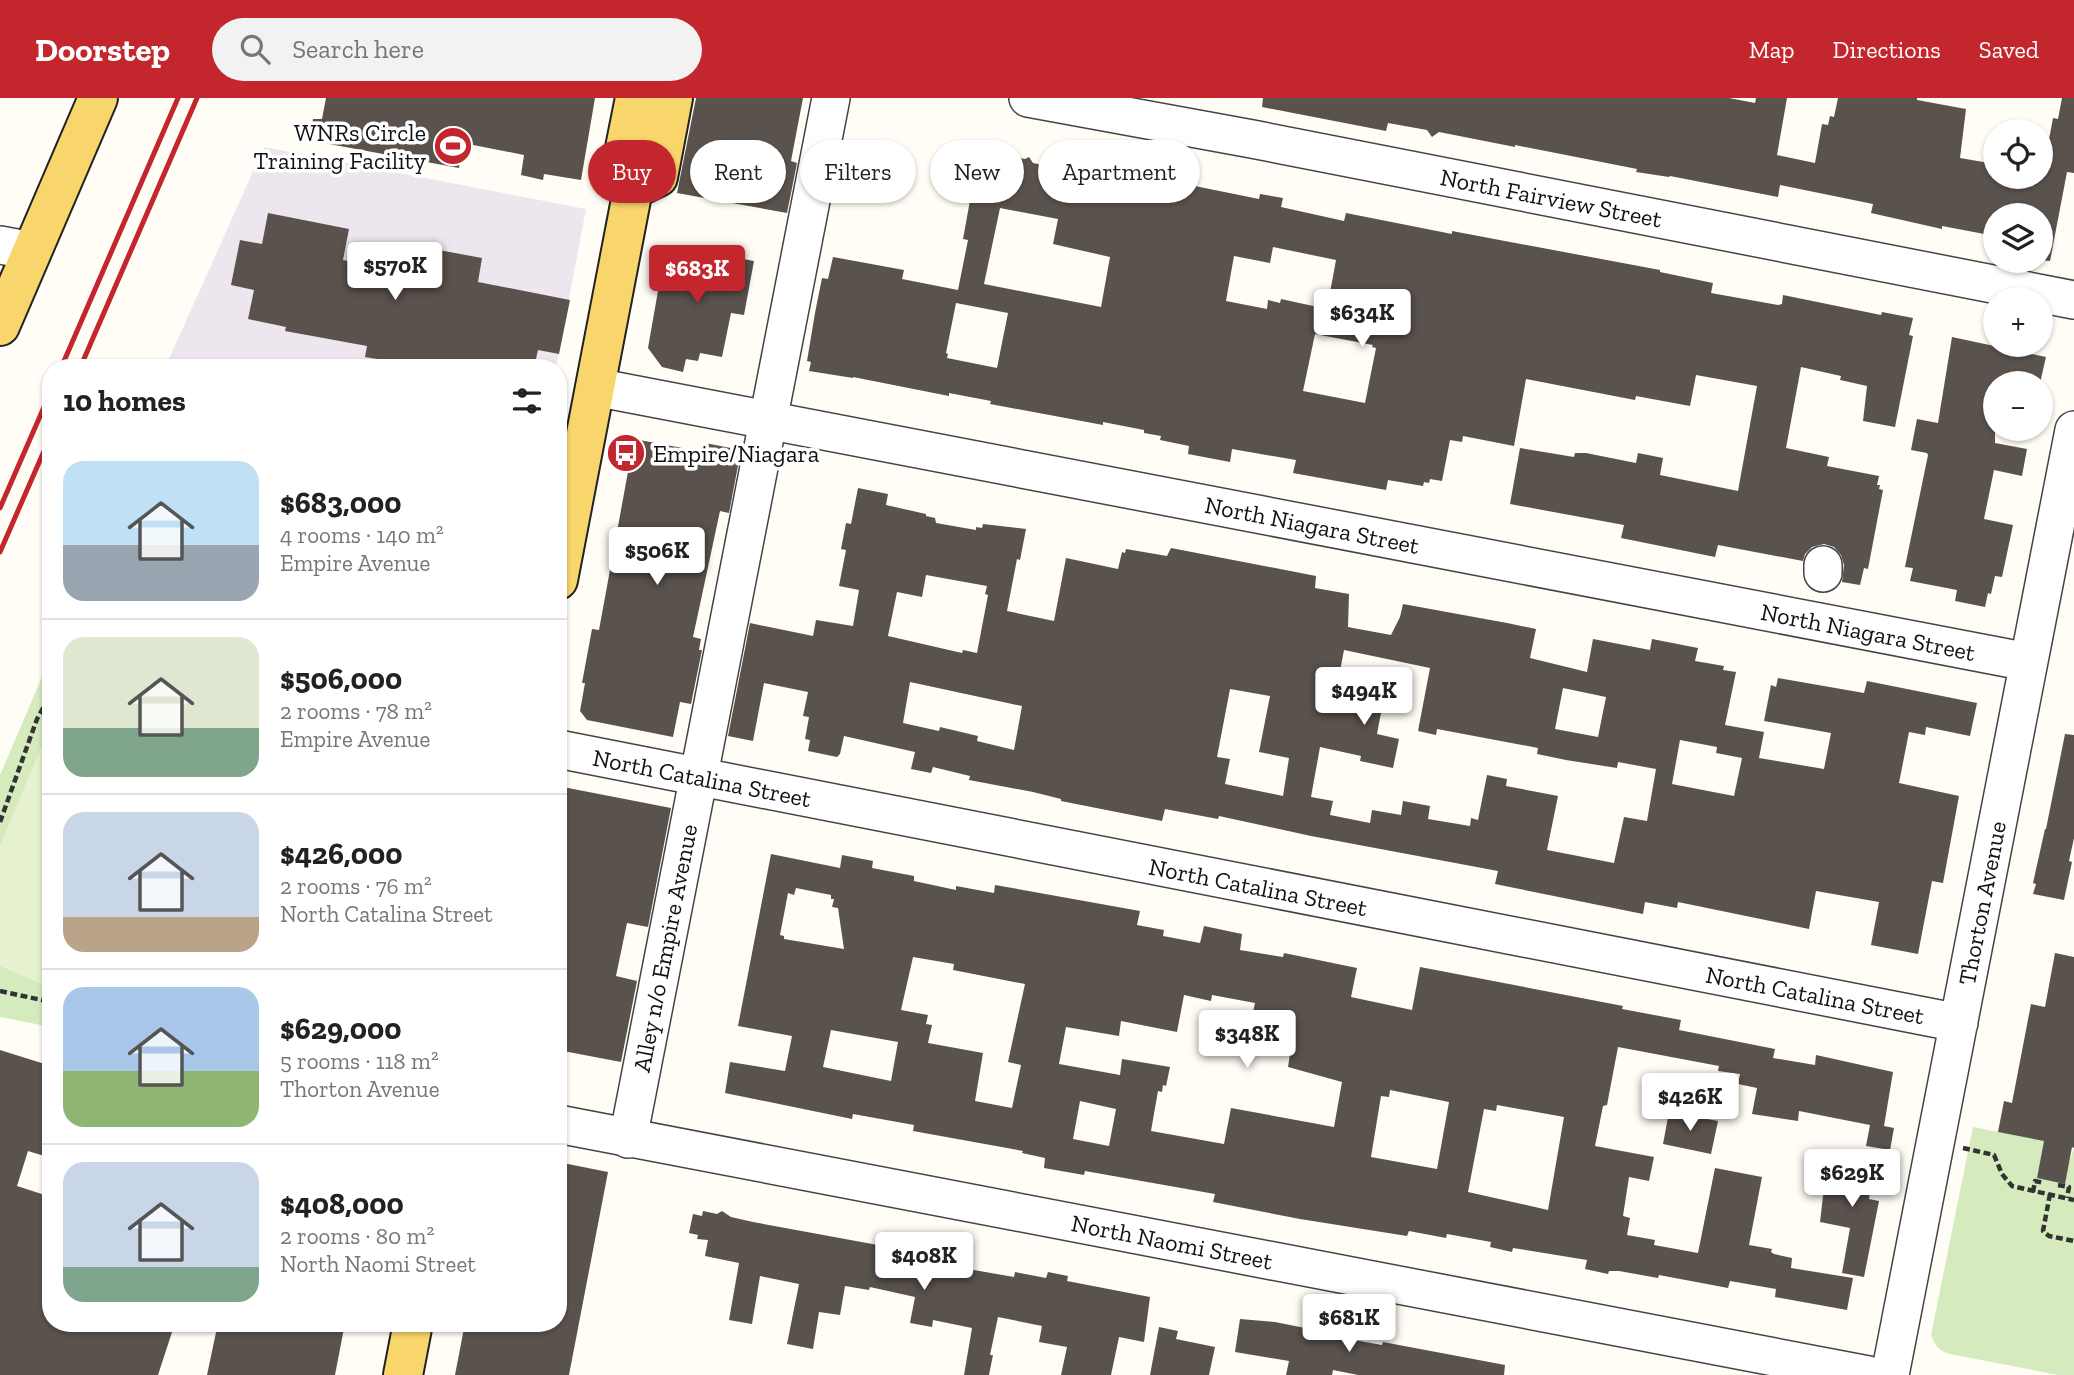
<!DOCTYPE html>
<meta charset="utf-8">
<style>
:root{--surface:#fff;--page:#f2f2f2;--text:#222;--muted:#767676;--line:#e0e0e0;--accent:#c4262e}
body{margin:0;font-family:"Zilla Slab",serif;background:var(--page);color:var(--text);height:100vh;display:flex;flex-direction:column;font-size:26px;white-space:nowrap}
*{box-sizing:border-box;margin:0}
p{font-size:23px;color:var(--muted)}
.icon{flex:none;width:38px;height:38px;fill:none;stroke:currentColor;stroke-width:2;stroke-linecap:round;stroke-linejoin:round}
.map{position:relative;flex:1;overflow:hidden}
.side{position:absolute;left:42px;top:261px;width:525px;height:973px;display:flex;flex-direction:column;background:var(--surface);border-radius:28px;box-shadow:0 2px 5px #0004}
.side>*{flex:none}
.banner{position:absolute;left:588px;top:42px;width:665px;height:63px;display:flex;gap:14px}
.tools{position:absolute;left:1983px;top:21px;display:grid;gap:14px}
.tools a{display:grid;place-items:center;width:70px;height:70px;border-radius:50%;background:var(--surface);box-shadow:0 2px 5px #0004;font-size:35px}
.price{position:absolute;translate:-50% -60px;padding:0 16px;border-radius:7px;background:#fff;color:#222;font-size:23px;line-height:46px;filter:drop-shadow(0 2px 4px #0008)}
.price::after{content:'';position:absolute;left:50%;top:42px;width:21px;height:16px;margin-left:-10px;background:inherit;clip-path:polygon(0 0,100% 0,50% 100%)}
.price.on{background:var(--accent);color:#fff}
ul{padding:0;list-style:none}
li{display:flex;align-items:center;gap:21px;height:175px;padding:0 21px}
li+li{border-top:2px solid var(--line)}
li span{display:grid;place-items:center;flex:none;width:196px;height:140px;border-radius:21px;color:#555}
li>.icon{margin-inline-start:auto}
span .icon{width:84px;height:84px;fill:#fffc;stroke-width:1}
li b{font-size:30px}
h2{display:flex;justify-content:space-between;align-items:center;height:84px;padding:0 21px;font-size:30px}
.tag{padding:0 24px;border-radius:32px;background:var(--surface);box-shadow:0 2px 5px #0004;font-size:24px;line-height:63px}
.tag.on{background:var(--accent);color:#fff}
header{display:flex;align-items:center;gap:42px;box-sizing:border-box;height:98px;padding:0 35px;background:var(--accent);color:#fff}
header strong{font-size:33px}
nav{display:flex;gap:38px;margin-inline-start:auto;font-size:24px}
.search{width:490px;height:63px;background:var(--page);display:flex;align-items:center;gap:18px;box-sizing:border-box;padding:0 24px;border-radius:38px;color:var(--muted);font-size:26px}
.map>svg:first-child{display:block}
</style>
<header>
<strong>Doorstep</strong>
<div class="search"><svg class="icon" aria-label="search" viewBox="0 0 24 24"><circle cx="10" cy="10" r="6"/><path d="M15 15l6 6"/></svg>Search here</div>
<nav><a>Map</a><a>Directions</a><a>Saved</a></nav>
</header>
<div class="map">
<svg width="2074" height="1277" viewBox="0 0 2074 1277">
<rect width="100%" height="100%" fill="#fffdf5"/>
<path fill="#eee6ef" d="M264 49 586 111 556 269 165 270Z"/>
<path fill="#d5ebbd" d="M51 558V929L0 919V677Z
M1973 1029 2044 1043 2041 1060 2069 1065 2074 1050V1277H2058L1950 1256C1939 1253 1935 1248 1931 1237Z"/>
<path fill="#e6f2cf" d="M46 638 51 640V890L0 868V747Z"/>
<path fill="#5a524d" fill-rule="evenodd" d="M326 0H595L581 82 544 76 543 82 521 77 524 57 463 45 459 70 329 46 311 36 313 21H322Z
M696 0H803L791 63 797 65 787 115 677 95Z
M1263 0H1729L1755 5 1756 0H1787L1777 57 1815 65 1822 26 1828 27 1830 18 1834 19 1838 0H1917V2L1966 11 1960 60 1995 66V79H2042L2053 20 2058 21 2062 0H2074V75L2067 74 2050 163 2040 162V117H1995V138L1942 128V131L1871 115 1873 106 1780 87 1778 99 1670 78 1669 79 1636 74 1637 71 1515 47V49L1439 34 1432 39 1427 32 1388 25 1386 33 1319 20 1262 9Z
M974 51 1025 61 1029 59 1033 65 1142 87V84L1189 94 1190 87 1259 101 1260 96 1283 100 1281 109 1344 123 1346 115 1452 136V133L1660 172V174L1713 185 1711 195 1778 207 1782 206 1783 197 1881 217 1882 214 1913 220 1909 237 1913 238 1895 329 1863 323 1867 288 1840 282 1841 278 1801 269 1786 350 1829 359 1827 368 1879 378 1877 387H1880L1879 391 1883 392 1868 471 1864 470 1860 487 1842 484 1844 467 1841 457 1834 449 1824 446 1812 449 1805 456 1803 463 1718 447 1715 459 1621 440 1624 427 1510 406 1520 350 1574 359 1575 355H1586L1636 365 1638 355 1663 360 1660 377 1738 393 1757 288 1696 277 1690 308 1636 298 1635 302 1526 281 1514 348 1463 338 1462 344 1450 342 1442 383 1430 381 1429 385 1424 384 1423 388 1388 382 1386 392 1293 375 1296 362 1232 351 1230 364 1188 356 1189 348 1160 342 1161 338 1144 335V332L1103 324V327L990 306 991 303 949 295V298L853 279V280L809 273 811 264 807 263 815 215 822 180 828 181 833 159 904 172 902 181 958 192 968 142 963 141 973 86 968 83ZM1000 110 1058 121 1053 146 1110 159 1101 209 984 186ZM1273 149 1336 162 1327 211 1281 201 1280 205 1268 202 1267 211 1226 203 1234 158 1270 165ZM956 205 1008 215 997 270 947 260 948 256 946 255ZM1315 236 1373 247 1372 249 1376 250 1365 305 1303 293Z
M268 115 349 131 343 162 396 173 400 151 426 156 428 150 482 160 478 184 570 202 559 256 538 252 534 270H376L377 261 365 259 367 248 285 233 286 229 248 221 254 192 231 187 240 142 262 146Z
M666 147 754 163 744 217 731 215 722 259 700 255 698 263 686 261 683 274 662 269 648 250Z
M1952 239 2046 259 2040 285H2017L1995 281V345L2027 351 2022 378 1994 372 1984 421 2013 427 2002 479 1995 478 1991 496 1988 495 1985 509 1955 503 1957 492 1910 483 1913 470 1905 469 1928 357 1927 355 1911 352 1917 321 1938 325Z
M634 341 704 354 705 345 741 352 729 415 720 413 693 539 701 541 699 552H702L691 606 680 604 673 639 587 622 580 613 585 585H582L592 531 599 532Z
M858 390 888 396 886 407 926 416V418L935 420 936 425 976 432V429L982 430 983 426 1026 431 1020 462 1017 461 1007 513 1054 523 1066 460 1118 471 1122 454 1125 455 1126 451 1167 458 1171 450 1316 478 1315 490 1349 496 1348 529 1353 530 1391 537 1400 519 1403 506 1507 525 1536 531 1530 560 1587 574 1593 541 1650 552 1652 541 1698 550 1695 563 1724 568 1723 572 1736 574 1725 627 1764 634 1759 660 1824 671 1831 635 1764 623 1771 587 1776 589 1778 580 1864 595 1867 583 1977 605 1970 638 1926 629 1925 637 1909 634 1899 685 1959 698 1943 785 1932 783 1918 856 1871 847 1879 804 1816 793 1809 831 1678 804 1677 810 1645 804 1643 816 1495 786 1498 773 1311 738 1219 718 1218 721 1165 711 1162 723 1061 703V701L1033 694 969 682 970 678 933 669 931 675 911 671 915 654 844 638 840 656 837 659 808 653 810 642 805 641 809 619 803 618 808 594 764 585 753 643 728 638 750 525 813 538 816 522 853 528 859 492 839 488 846 452 841 451 846 425 851 426ZM926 477 987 488 985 496 988 497 977 555 963 552 962 555 888 538 897 494 922 499ZM1344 552 1430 570 1418 633 1436 637 1437 631 1538 650 1537 656 1566 662 1617 670 1618 664 1656 671 1647 723 1624 719 1614 765 1547 752 1558 698 1506 688 1507 681 1487 677 1478 722 1471 720 1470 728 1428 721 1430 708 1403 703 1401 717 1372 712 1370 725 1330 717 1333 703 1311 699 1320 649 1361 658 1360 663 1393 670 1399 641 1377 636 1384 599 1337 589ZM910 584 1022 608 1014 652 977 643 978 638 940 629 939 633 903 625ZM1563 590 1606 599 1598 639 1555 631ZM1230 591 1270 598 1259 654 1289 660 1283 698 1225 686 1230 661 1217 659ZM1680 642 1717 649 1716 655 1742 660 1734 698 1672 686Z
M2065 636 2074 637V740L2069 763 2072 764 2064 802 2033 796 2036 786 2033 785 2045 731H2046Z
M563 689 671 710 648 829 627 825 616 878 637 883 621 964 558 952V712Z
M771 756 840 770 842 757 873 763 872 770 914 778V783L956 792V788L994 795 995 787 1140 813 1137 827 1164 832 1163 838 1200 845 1204 828 1242 836 1240 852 1283 859 1284 855 1357 870 1351 899 1412 912 1420 869 1623 908 1622 911 1681 922 1679 932 1775 951 1773 960 1815 967 1816 957 1893 974 1884 1028 1894 1030 1890 1052 1866 1048 1870 1027 1799 1013 1798 1023 1752 1016 1757 990 1738 986 1740 976 1718 973 1719 968 1618 949 1607 1007 1603 1008 1595 1048 1654 1059 1649 1083 1629 1079 1623 1118 1630 1120 1627 1137 1655 1142 1654 1147 1698 1155 1715 1070 1762 1079 1749 1147 1772 1151 1771 1154 1774 1156 1792 1160 1791 1170 1853 1180 1847 1212 1775 1199 1776 1191 1730 1183 1728 1190 1659 1177 1658 1180 1619 1173H1609L1608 1176 1585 1171 1587 1162 1513 1150 1512 1154 1490 1149 1491 1144 1447 1136 1446 1140 1409 1133 1407 1138 1300 1121 1213 1104 1215 1096 1085 1073 1084 1077 1044 1070 1045 1060 1022 1055 1023 1053 913 1033 914 1027 853 1016 852 1021 725 995 730 964 785 973 792 938 738 928ZM796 790 831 797V801H834L832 809 838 810 844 851 784 841V838L780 837 788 795 794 797ZM913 859 954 866 953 872 1025 886 1008 964 1021 967 1012 1010 975 1003 983 955 928 945 932 927 926 926 928 917 901 912ZM1184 897 1211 903 1212 897 1255 905 1246 947 1290 956 1288 969 1342 984 1334 1029 1231 1010 1224 1046 1151 1033 1158 993 1162 994 1163 987 1166 988 1170 969 1122 961 1120 977 1059 966 1066 929 1119 938 1121 923 1177 934ZM831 932 898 944 891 983 823 969ZM1390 992 1449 1004 1437 1071 1371 1059 1381 998 1389 999ZM1080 1003 1116 1011 1109 1048 1073 1041ZM1497 1007 1564 1019 1548 1112 1468 1094 1484 1011 1496 1013Z
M2055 855 2074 859V1050L2072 1049 2065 1086 2037 1080 2044 1043 1998 1034 2004 1003 2012 1005 2031 906 2045 909Z
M0 952 51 968V1060L28 1053 17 1088 51 1099V1225H64L86 1232 88 1225H175L158 1277H0Z
M1669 1014 1718 1023 1711 1056 1663 1046Z
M1836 1057 1875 1064 1869 1101 1879 1103 1864 1179 1842 1175 1850 1130 1820 1124 1823 1098 1826 1088 1831 1089Z
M558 1064 608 1074 569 1277H455L465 1225H558Z
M703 1113 717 1116 722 1113 731 1119 753 1124 954 1161 970 1164 968 1171 1014 1179 1015 1174 1046 1180 1048 1174 1068 1178 1067 1183 1150 1199 1144 1244 1119 1239 1111 1277H1061L1067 1249 1039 1244 1042 1228 998 1219 990 1257H993L989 1277H964L972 1230 933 1222 932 1229 910 1225 915 1199 870 1189 869 1192 845 1188 840 1217 819 1214 813 1251 787 1246 799 1186 760 1178 752 1226 729 1222 739 1165 705 1158 708 1142 697 1141 698 1137 689 1135 693 1116 702 1118Z
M1240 1221 1275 1224 1315 1232 1314 1235 1382 1247 1383 1244 1505 1267 1504 1277H1358L1333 1272 1332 1277H1286L1289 1263 1235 1254Z
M218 1225H345L335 1277H207Z
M1159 1229 1178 1233 1176 1241 1215 1249 1209 1277H1150Z"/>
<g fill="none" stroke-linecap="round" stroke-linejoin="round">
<g stroke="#444" stroke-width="40">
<path id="minor" d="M1028 0 1252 41 2074 202
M0 147 32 153
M595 289 2028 564
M1823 475V467
M558 651 1959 925
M558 1026 1868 1277
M628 1041 831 0
M1890 1277 2074 332"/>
</g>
<g stroke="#222" stroke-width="42">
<path id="major" d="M633 91 658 79 673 0
M0 228 98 0
M558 482 633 91 621 70 635 0
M403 1277 413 1225"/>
</g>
<path stroke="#333" stroke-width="4.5" stroke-dasharray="7 3.5" stroke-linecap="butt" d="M0 724 37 621 51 596
M0 893 51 904
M1963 1050 1994 1057 2002 1076 2012 1088 2074 1102
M2058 1087 2069 1089 2067 1100
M2033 1094 2035 1083 2044 1085
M2050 1096 2043 1133 2049 1138 2074 1143"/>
<use href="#minor" stroke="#fff" stroke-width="37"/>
<use href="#major" stroke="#f9d66b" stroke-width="38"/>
<path stroke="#c4262e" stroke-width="5" d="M61 270 178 0
M80 270 197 0
M0 410 51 293
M0 454 51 337"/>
</g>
<defs>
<g id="stadium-disc" transform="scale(2.0125)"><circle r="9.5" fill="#c4262e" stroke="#fff"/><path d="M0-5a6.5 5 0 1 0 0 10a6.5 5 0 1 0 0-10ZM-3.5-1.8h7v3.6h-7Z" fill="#fff"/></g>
<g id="bus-disc" transform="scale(2.0125)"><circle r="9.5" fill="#c4262e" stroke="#fff"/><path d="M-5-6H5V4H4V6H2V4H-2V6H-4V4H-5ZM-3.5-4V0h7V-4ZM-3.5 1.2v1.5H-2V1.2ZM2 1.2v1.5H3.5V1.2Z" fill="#fff"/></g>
</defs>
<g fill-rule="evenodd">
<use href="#stadium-disc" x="453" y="48"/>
<use href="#bus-disc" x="626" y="355"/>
</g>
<g text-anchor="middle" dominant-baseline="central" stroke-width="7" stroke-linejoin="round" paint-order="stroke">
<g font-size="24" fill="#111" stroke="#fff" text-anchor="end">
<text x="426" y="34">WNRs Circle<tspan x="426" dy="28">Training Facility</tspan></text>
<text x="653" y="355" text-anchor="start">Empire/Niagara</text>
</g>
<g font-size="24" fill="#111" stroke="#fff">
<text transform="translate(1551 100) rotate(11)">North Fairview Street</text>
<text transform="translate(1312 427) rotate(11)">North Niagara Street</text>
<text transform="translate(1868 534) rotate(11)">North Niagara Street</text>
<text transform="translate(702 680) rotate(11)">North Catalina Street</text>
<text transform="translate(1258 789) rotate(11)">North Catalina Street</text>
<text transform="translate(1982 805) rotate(-79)">Thorton Avenue</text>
<text transform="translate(665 850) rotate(-79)">Alley n/o Empire Avenue</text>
<text transform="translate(1815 897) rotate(11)">North Catalina Street</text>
<text transform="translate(1172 1144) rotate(11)">North Naomi Street</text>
</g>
</g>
</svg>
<div class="tools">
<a><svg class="icon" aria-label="locate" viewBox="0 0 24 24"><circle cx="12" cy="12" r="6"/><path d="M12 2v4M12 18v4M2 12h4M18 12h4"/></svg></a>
<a><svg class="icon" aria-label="layers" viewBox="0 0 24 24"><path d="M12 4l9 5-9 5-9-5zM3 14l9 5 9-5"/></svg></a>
<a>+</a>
<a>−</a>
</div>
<b class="price" style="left:395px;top:204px">$570K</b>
<b class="price on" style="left:697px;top:207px">$683K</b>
<b class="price" style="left:1362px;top:251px">$634K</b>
<b class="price" style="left:657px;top:489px">$506K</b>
<b class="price" style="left:1364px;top:629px">$494K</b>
<b class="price" style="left:1247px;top:972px">$348K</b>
<b class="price" style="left:1690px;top:1035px">$426K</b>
<b class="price" style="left:1852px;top:1111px">$629K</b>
<b class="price" style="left:924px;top:1194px">$408K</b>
<b class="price" style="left:1349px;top:1256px">$681K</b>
<div class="banner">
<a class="tag on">Buy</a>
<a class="tag">Rent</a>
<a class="tag">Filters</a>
<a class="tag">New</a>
<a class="tag">Apartment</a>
</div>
<section class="side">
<h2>10 homes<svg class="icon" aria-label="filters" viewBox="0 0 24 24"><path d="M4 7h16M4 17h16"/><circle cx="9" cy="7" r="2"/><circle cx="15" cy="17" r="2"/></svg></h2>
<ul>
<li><span style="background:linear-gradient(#bfe0f5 60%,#9aa5b1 0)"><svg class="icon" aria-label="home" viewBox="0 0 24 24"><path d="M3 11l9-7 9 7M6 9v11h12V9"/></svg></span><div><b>$683,000</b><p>4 rooms · 140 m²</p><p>Empire Avenue</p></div></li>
<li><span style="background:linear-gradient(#dfe7d0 65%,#7fa58c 0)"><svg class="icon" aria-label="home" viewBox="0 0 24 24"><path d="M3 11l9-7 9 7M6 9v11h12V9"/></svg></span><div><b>$506,000</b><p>2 rooms · 78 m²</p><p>Empire Avenue</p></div></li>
<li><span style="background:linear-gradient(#c9d6e8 75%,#b9a48a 0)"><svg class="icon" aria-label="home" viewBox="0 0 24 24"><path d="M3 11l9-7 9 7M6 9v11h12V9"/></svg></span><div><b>$426,000</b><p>2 rooms · 76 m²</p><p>North Catalina Street</p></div></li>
<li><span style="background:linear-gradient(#a9c7e8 60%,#8fb573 0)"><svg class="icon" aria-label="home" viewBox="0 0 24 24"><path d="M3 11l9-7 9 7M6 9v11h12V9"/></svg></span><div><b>$629,000</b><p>5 rooms · 118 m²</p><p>Thorton Avenue</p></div></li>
<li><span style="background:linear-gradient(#c9d6e8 75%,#7fa58c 0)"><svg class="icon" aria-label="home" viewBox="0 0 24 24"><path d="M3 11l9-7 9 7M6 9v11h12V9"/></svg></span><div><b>$408,000</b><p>2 rooms · 80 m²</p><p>North Naomi Street</p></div></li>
</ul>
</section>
</div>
